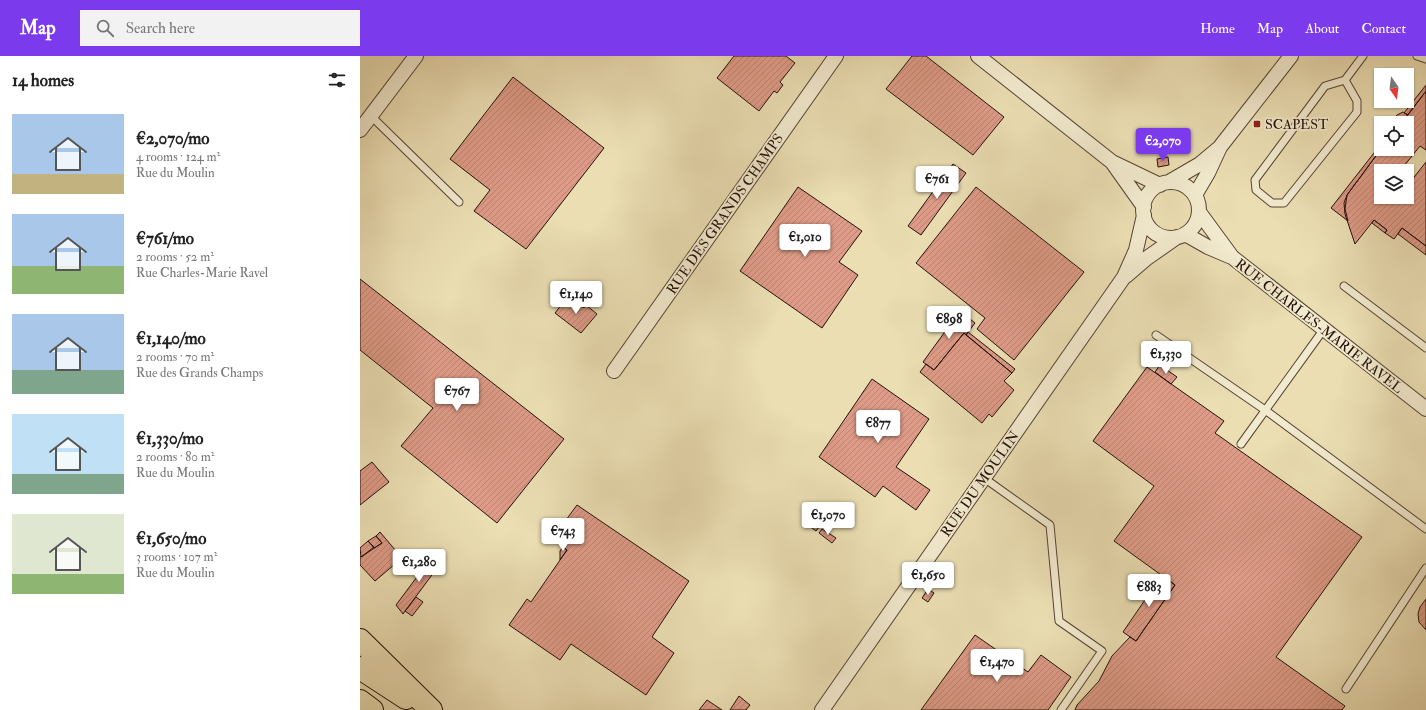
<!DOCTYPE html>
<meta charset="utf-8">
<style>
:root{--surface:#fff;--page:#f2f2f2;--text:#222;--muted:#767676;--accent:#7c3aed}
body{margin:0;font-family:"IM FELL Double Pica",serif;background:var(--page);color:var(--text);height:100vh;display:flex;flex-direction:column;font-size:15px;white-space:nowrap}
*{box-sizing:border-box;margin:0}
p{font-size:13px;color:var(--muted)}
.icon{flex:none;width:22px;height:22px;fill:none;stroke:currentColor;stroke-width:2;stroke-linecap:round;stroke-linejoin:round}
.map{position:relative;flex:1;overflow:hidden}
.details{display:flex;flex-direction:column;background:var(--surface);width:360px}
.details>*{flex:none}
.needle{width:26px;rotate:166deg}
.tools{position:absolute;left:1014px;top:12px;display:grid;gap:8px}
.tools a{display:grid;place-items:center;width:40px;height:40px;border-radius:0px;background:var(--surface);box-shadow:0 1px 3px #0004;font-size:20px}
.price{position:absolute;translate:-50% -34px;padding:0 9px;border-radius:4px;background:#fff;color:#222;font-size:13px;line-height:26px;filter:drop-shadow(0 1px 2px #0008)}
.price::after{content:'';position:absolute;left:50%;top:24px;width:12px;height:9px;margin-left:-6px;background:inherit;clip-path:polygon(0 0,100% 0,50% 100%)}
.price.selected{background:var(--accent);color:#fff}
ul{padding:0;list-style:none}
li{display:flex;align-items:center;gap:12px;height:100px;padding:0 12px}
li span{display:grid;place-items:center;flex:none;width:112px;height:80px;border-radius:0px;color:#555}
li>.icon{margin-inline-start:auto}
span .icon{width:48px;height:48px;fill:#fffc;stroke-width:1}
li b{font-size:17px}
h2{display:flex;justify-content:space-between;align-items:center;height:48px;padding:0 12px;font-size:17px}
header{display:flex;align-items:center;gap:24px;box-sizing:border-box;height:56px;padding:0 20px;background:var(--accent);color:#fff}
header strong{font-size:19px}
nav{display:flex;gap:22px;margin-inline-start:auto;font-size:14px}
.search{width:280px;height:36px;background:var(--page);display:flex;align-items:center;gap:10px;box-sizing:border-box;padding:0 14px;border-radius:0px;color:var(--muted);font-size:15px}
main{display:flex;flex:1;min-height:0}
.map>svg:first-child{display:block}
</style>
<header>
<strong>Map</strong>
<div class="search"><svg class="icon" aria-label="search" viewBox="0 0 24 24"><circle cx="10" cy="10" r="6"/><path d="M15 15l6 6"/></svg>Search here</div>
<nav><a>Home</a><a>Map</a><a>About</a><a>Contact</a></nav>
</header>
<main>
<section class="details">
<h2>14 homes<svg class="icon" aria-label="filters" viewBox="0 0 24 24"><path d="M4 7h16M4 17h16"/><circle cx="9" cy="7" r="2"/><circle cx="15" cy="17" r="2"/></svg></h2>
<ul>
<li><span style="background:linear-gradient(#a9c7e8 75%,#c2b280 0)"><svg class="icon" aria-label="home" viewBox="0 0 24 24"><path d="M3 11l9-7 9 7M6 9v11h12V9"/></svg></span><div><b>€2,070/mo</b><p>4 rooms · 124 m²</p><p>Rue du Moulin</p></div></li>
<li><span style="background:linear-gradient(#a9c7e8 65%,#8fb573 0)"><svg class="icon" aria-label="home" viewBox="0 0 24 24"><path d="M3 11l9-7 9 7M6 9v11h12V9"/></svg></span><div><b>€761/mo</b><p>2 rooms · 52 m²</p><p>Rue Charles-Marie Ravel</p></div></li>
<li><span style="background:linear-gradient(#a9c7e8 70%,#7fa58c 0)"><svg class="icon" aria-label="home" viewBox="0 0 24 24"><path d="M3 11l9-7 9 7M6 9v11h12V9"/></svg></span><div><b>€1,140/mo</b><p>2 rooms · 70 m²</p><p>Rue des Grands Champs</p></div></li>
<li><span style="background:linear-gradient(#bfe0f5 75%,#7fa58c 0)"><svg class="icon" aria-label="home" viewBox="0 0 24 24"><path d="M3 11l9-7 9 7M6 9v11h12V9"/></svg></span><div><b>€1,330/mo</b><p>2 rooms · 80 m²</p><p>Rue du Moulin</p></div></li>
<li><span style="background:linear-gradient(#dfe7d0 75%,#8fb573 0)"><svg class="icon" aria-label="home" viewBox="0 0 24 24"><path d="M3 11l9-7 9 7M6 9v11h12V9"/></svg></span><div><b>€1,650/mo</b><p>3 rooms · 107 m²</p><p>Rue du Moulin</p></div></li>
</ul>
</section>
<div class="map">
<svg width="1066" height="654" viewBox="0 0 1066 654">
<defs>
<pattern id="building-hatch" width="6" height="6" patternUnits="userSpaceOnUse"><rect width="6" height="6" fill="#de9b87"/><path d="M-1 1l2-2M0 6l6-6M5 7l2-2" fill="none" stroke="#be8473"/></pattern>
</defs>
<rect width="100%" height="100%" fill="#ebdeb3"/>
<filter id="stains"><feTurbulence type="fractalNoise" baseFrequency=".005" numOctaves="4"/><feColorMatrix values="0 0 0 0 .2 0 0 0 0 .09 0 0 0 0 .02 0 0 0 .5 -.17"/></filter>
<radialGradient id="worn" r=".72"><stop offset=".6" stop-color="#630" stop-opacity="0"/><stop offset="1" stop-color="#630" stop-opacity=".3"/></radialGradient>
<path fill="url(#building-hatch)" stroke="#241108" d="M374 0H426L435 7 420 26 423 29 417 37 414 35 399 55 357 22Z
M552 0H566L644 61 613 99 526 33Z
M153 21 244 92 166 193 114 155 130 134 90 103Z
M1066 29V35L1048 59 1044 57Z
M1066 35V94L1060 90 1040 115H1021V141H1047V130L1066 106V190L1042 172 1034 183 1025 177 1027 174 1014 164 995 188 985 158 984 147 987 139 1021 93H1047V67H1039L1042 63 1046 66 1048 62 1046 61Z
M1043 56 1048 59 1046 61 1048 62 1046 66 1042 63 1039 67H1031L1037 59Z
M1021 88V93L987 139 985 153 988 165 971 152Z
M808 101 809 109 798 111 797 103Z
M593 108 606 117 561 179 548 170Z
M438 131 502 175 479 206 498 219 462 272 380 215Z
M616 131 724 216 654 304 617 273 625 262 556 207Z
M1014 164 1027 174 1025 177 1012 167Z
M1042 172 1066 190V199L1038 178Z
M0 223 204 383 137 467 41 390 73 352 0 294Z
M211 241 224 252 226 249 237 258 221 277 195 257 202 248 205 250Z
M600 255 615 267 606 279 604 277 574 314 563 306Z
M608 276 655 313 652 317 606 279Z
M604 277 652 317 644 325 654 334 632 361 629 358 622 367 560 316 566 308 574 314Z
M800 309 817 321 811 328 795 316Z
M787 311 864 365 855 377 1002 481 916 601 985 650 982 654H715L717 649 739 625 752 600 770 581 776 585 815 529 754 485 794 430 733 385Z
M512 323 569 363 536 411 570 434 556 454 523 430 515 441 459 401Z
M12 406 29 426 0 449V415Z
M217 449 329 525 292 581 314 597 286 639 211 588 200 604 149 569 167 543 171 546 207 494 192 483Z
M452 464 460 470 456 475 448 469Z
M462 473 476 482 472 487 459 477Z
M20 476 42 502 15 525 0 509V500L1 501 22 487 16 480Z
M16 480 22 487 14 492 8 485Z
M8 485 14 491 1 501 0 492Z
M203 491 207 494 200 504V495Z
M74 498 83 504 43 558 36 549Z
M802 519 815 529 776 585 763 576Z
M568 533 574 537 568 546 562 542Z
M56 541 63 546 52 560 45 555Z
M1066 543V574L1059 566 1058 558 1060 551Z
M615 579 668 616 681 599 711 621 688 654H561Z
M379 640 390 649 386 654H370Z
M347 644 362 654H339Z"/>
<g fill="none" stroke-linecap="round" stroke-linejoin="round">
<g stroke="#564433" stroke-width="9">
<path id="service" d="M1057 0 1066 3
M985 24 997 45V56L924 147H912L896 134 895 124 965 30 985 24 1003 0
M11 60 99 146
M984 230 1066 292
M796 279 905 354 1066 473
M881 388 964 273
M624 422 690 469 699 565 742 595 701 654
M986 633 1066 512"/>
</g>
<g stroke="#564433" stroke-width="16">
<path id="minor" d="M618 0 752 106 800 129
M0 74 56 0
M752 106 784 151
M809 126 840 108 858 93
M783 154a28 28 0 1 1 56 0a28 28 0 1 1-56 0Z
M835 139 848 117 860 91 931 0
M839 156 872 201 1066 353
M825 178 848 191 869 200
M766 220 787 202 817 181
M254 315 476 0
M462 654 764 221 776 194 784 159"/>
</g>
<g stroke="#241108" stroke-width="24">
<path id="primary" d="M0 584 71 654
M0 612 46 642
M0 645 12 654"/>
</g>
<use href="#service" stroke="#f2eace" stroke-width="7"/>
<use href="#minor" stroke="#f2eace" stroke-width="14"/>
<use href="#primary" stroke="#ebdeb3" stroke-width="22"/>
</g>
<rect fill="#8f2418" stroke="#f2eace" stroke-width="1.5" x="893" y="64" width="8" height="8" rx="2"/>
<g text-anchor="middle" dominant-baseline="central" stroke-width="3.5" stroke-linejoin="round" paint-order="stroke">
<g font-size="14" fill="#241108" stroke="#f2eace" text-anchor="start">
<text x="905" y="68">SCAPEST</text>
</g>
<g font-size="14" fill="#241108" stroke="#f2eace">
<text transform="translate(365 158) rotate(-55)">RUE DES GRANDS CHAMPS</text>
<text transform="translate(959 270) rotate(38)">RUE CHARLES-MARIE RAVEL</text>
<text transform="translate(620 428) rotate(-55)">RUE DU MOULIN</text>
</g>
</g>
<rect width="100%" height="100%" filter="url(#stains)"/>
<rect width="100%" height="100%" fill="url(#worn)"/>
</svg>
<div class="tools">
<a><svg class="needle" viewBox="-14 -14 28 28"><path d="M0-13l5 13h-10z" fill="#e53935"/><path d="M0 13l5-13h-10z" fill="#767676"/></svg></a>
<a><svg class="icon" aria-label="locate" viewBox="0 0 24 24"><circle cx="12" cy="12" r="6"/><path d="M12 2v4M12 18v4M2 12h4M18 12h4"/></svg></a>
<a><svg class="icon" aria-label="layers" viewBox="0 0 24 24"><path d="M12 4l9 5-9 5-9-5zM3 14l9 5 9-5"/></svg></a>
</div>
<b class="price selected" style="left:803px;top:106px">€2,070</b>
<b class="price" style="left:577px;top:144px">€761</b>
<b class="price" style="left:445px;top:202px">€1,010</b>
<b class="price" style="left:216px;top:259px">€1,140</b>
<b class="price" style="left:589px;top:284px">€898</b>
<b class="price" style="left:806px;top:319px">€1,330</b>
<b class="price" style="left:97px;top:356px">€767</b>
<b class="price" style="left:518px;top:388px">€877</b>
<b class="price" style="left:468px;top:480px">€1,070</b>
<b class="price" style="left:203px;top:496px">€743</b>
<b class="price" style="left:59px;top:527px">€1,280</b>
<b class="price" style="left:568px;top:540px">€1,650</b>
<b class="price" style="left:789px;top:552px">€883</b>
<b class="price" style="left:637px;top:627px">€1,470</b>
</div>
</main>
